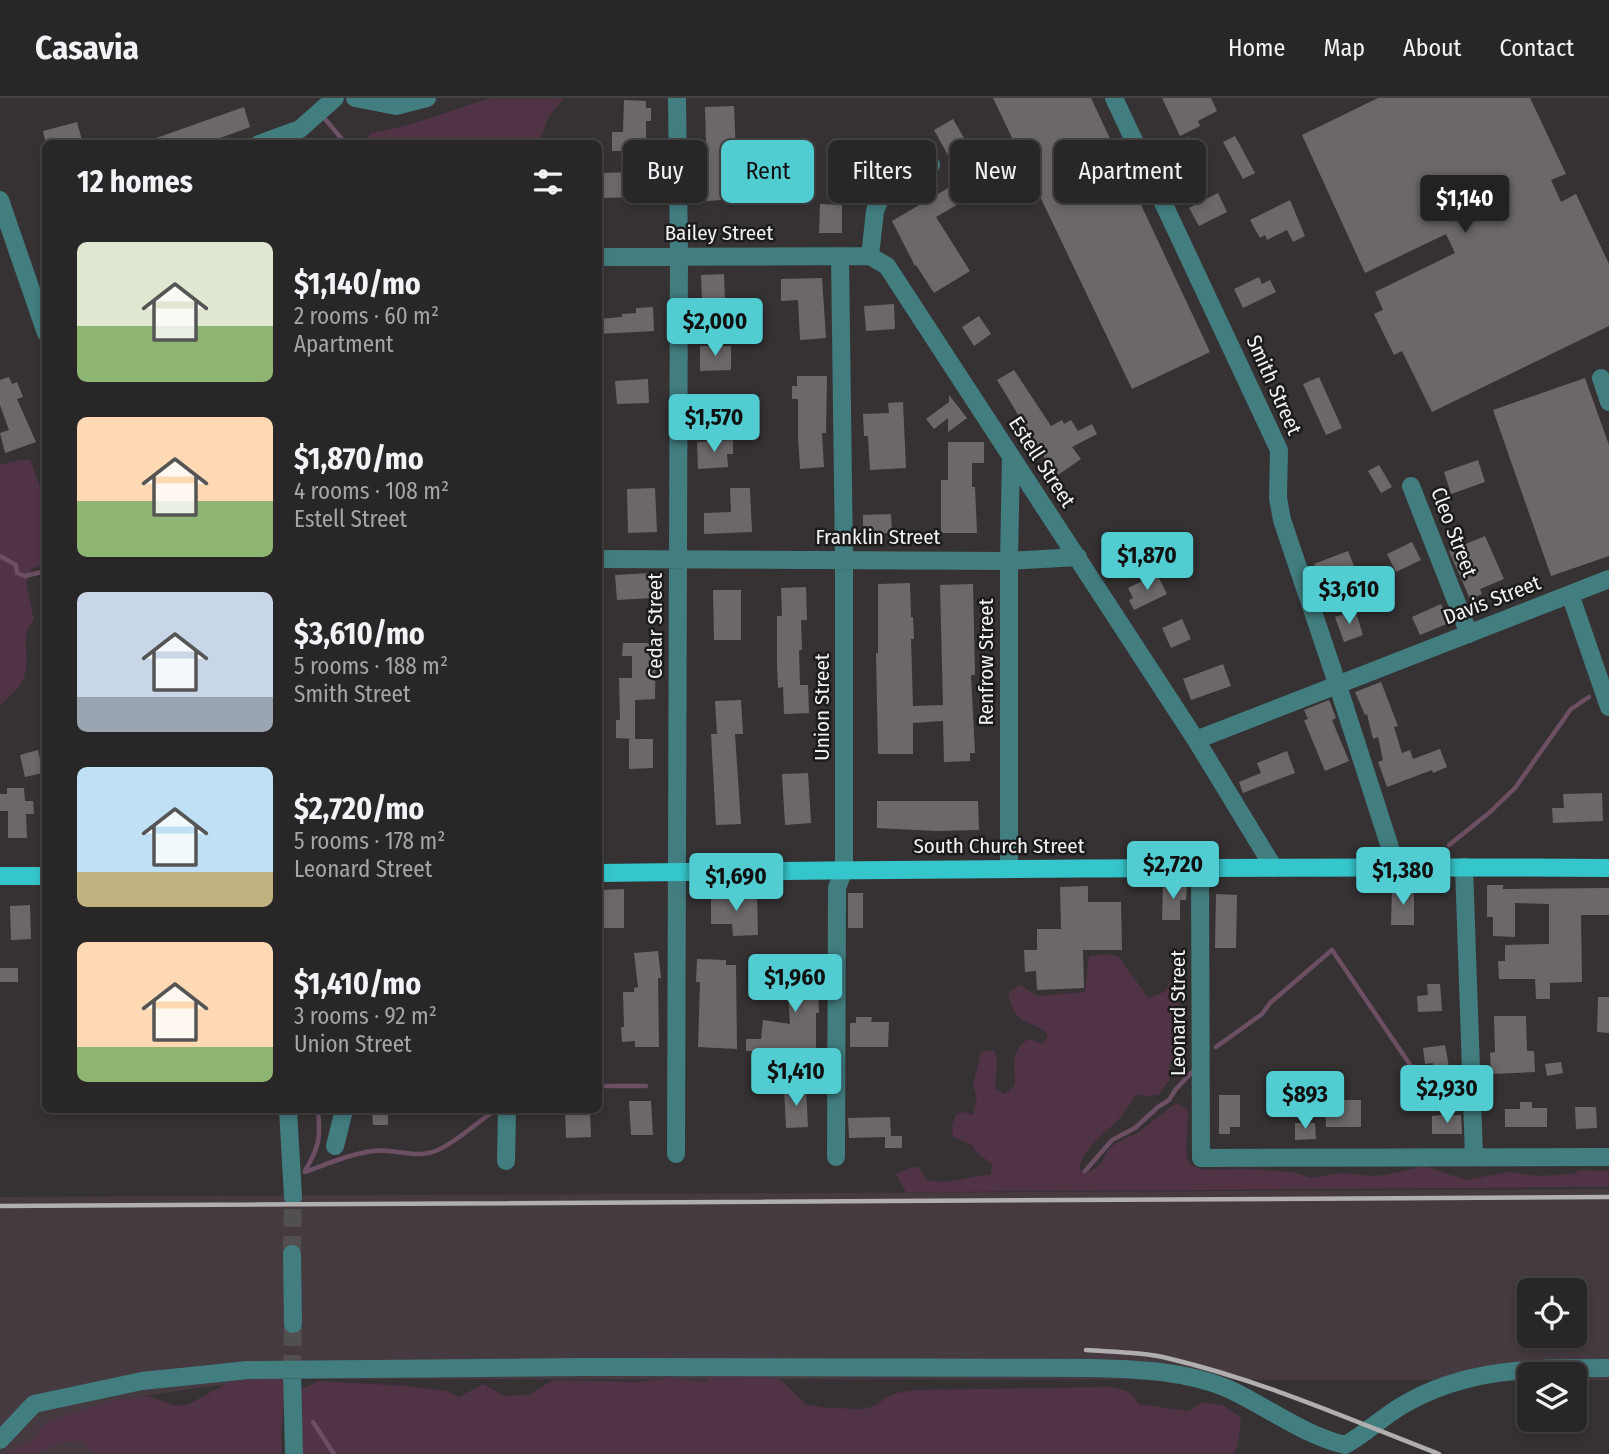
<!DOCTYPE html>
<meta charset="utf-8">
<style>
:root{--surface:#282627;--page:#302e2f;--text:#f1f3f6;--muted:#a5a5a7;--line:#444344;--accent:#51ccd1}
body{margin:0;font-family:"Fira Sans Condensed",sans-serif;background:var(--page);color:var(--text);height:100vh;display:flex;flex-direction:column;font-size:26px;white-space:nowrap}
*{box-sizing:border-box;margin:0}
p{font-size:23px;color:var(--muted)}
.icon{flex:none;width:38px;height:38px;fill:none;stroke:currentColor;stroke-width:2;stroke-linecap:round;stroke-linejoin:round}
.map{position:relative;flex:1;overflow:hidden}
.panel{position:absolute;left:42px;top:42px;width:560px;height:973px;display:flex;flex-direction:column;background:var(--surface);border-radius:10px;box-shadow:0 4px 10px #0003,0 0 0 2px var(--line)}
.panel>*{flex:none}
.top-card{position:absolute;left:623px;top:42px;width:665px;height:63px;display:flex;gap:14px}
.tools{position:absolute;left:1517px;top:1180px;display:grid;gap:14px}
.tools a{display:grid;place-items:center;width:70px;height:70px;border-radius:10px;background:var(--surface);box-shadow:0 4px 10px #0003,0 0 0 2px var(--line);font-size:35px}
.price{position:absolute;translate:-50% -60px;padding:0 16px;border-radius:7px;background:var(--accent);color:#111;font-size:23px;line-height:46px;filter:drop-shadow(0 2px 4px #0008)}
.price::after{content:'';position:absolute;left:50%;top:42px;width:21px;height:16px;margin-left:-10px;background:inherit;clip-path:polygon(0 0,100% 0,50% 100%)}
.price.current{background:#222;color:#fff}
ul{padding:0;list-style:none}
li{display:flex;align-items:center;gap:21px;height:175px;padding:0 35px}
li span{display:grid;place-items:center;flex:none;width:196px;height:140px;border-radius:10px;color:#555}
li>.icon{margin-inline-start:auto}
span .icon{width:84px;height:84px;fill:#fffc;stroke-width:1}
li b{font-size:30px}
h2{display:flex;justify-content:space-between;align-items:center;height:84px;padding:0 35px;font-size:30px}
.chip{padding:0 24px;border-radius:10px;background:var(--surface);box-shadow:0 4px 10px #0003,0 0 0 2px var(--line);font-size:24px;line-height:63px}
.chip.current{background:var(--accent);color:#111}
header{display:flex;align-items:center;gap:42px;box-sizing:border-box;height:98px;padding:0 35px;background:var(--surface);border-bottom:2px solid var(--line)}
header strong{font-size:33px}
nav{display:flex;gap:38px;margin-inline-start:auto;font-size:24px}
.map>svg:first-child{display:block}
</style>
<header>
<strong>Casavia</strong>
<nav><a>Home</a><a>Map</a><a>About</a><a>Contact</a></nav>
</header>
<div class="map">
<svg width="1609" height="1356" viewBox="0 0 1609 1356">
<rect width="100%" height="100%" fill="#363234"/>
<path fill="#443a40" fill-rule="evenodd" d="M1609 1091V1282H1575V1276H1530L1529 1282 303 1281 249 1283 142 1298 117 1303 119 1356H0V1099ZM1530 1192H1575V1237H1530Z"/>
<path fill="#503445" d="M490 0H564L549 18 539 45H363L371 35C411 29 451 12 490 0Z
M19 362H30L45 401V466L31 471 26 486 34 521C17 542 33 557 23 582 19 591 7 600 0 608V367Z
M1107 856 1120 859C1127 874 1140 886 1148 900L1165 894 1169 885 1179 881C1177 906 1182 930 1180 955L1169 965 1170 981 1159 996 1149 998 1136 997C1130 1006 1124 1016 1116 1024 1103 1036 1082 1052 1079 1071L1086 1076 1101 1066 1107 1053 1115 1046 1137 1035 1171 1009 1178 1005 1188 1012 1186 1056 1189 1066 1203 1072 1246 1071 1292 1074 1311 1080 1341 1075 1371 1078 1386 1077 1423 1068 1466 1082 1508 1074 1538 1078 1573 1076 1580 1072 1609 1073V1089L906 1094 896 1076 909 1070 919 1069 927 1082C949 1088 969 1077 991 1077L992 1066 975 1053 972 1047 953 1039 952 1028 956 1016 963 1014 973 1017 977 1000 973 987 981 954 995 952 997 965 995 991 1005 996 1015 987C1016 965 1008 955 1029 941L1043 946 1048 939 1045 933C1021 920 1016 925 1008 895L1020 887 1038 898 1085 894 1089 858Z
M756 1275 782 1283 805 1306 826 1310 865 1311 877 1307 887 1299 897 1295 914 1292 1109 1289C1124 1292 1132 1292 1138 1306L1188 1313 1204 1304 1225 1308 1241 1320 1238 1346 1234 1356H302L300 1290 307 1289 318 1283 406 1288 446 1293 459 1299 483 1286 504 1298 528 1297 554 1282 638 1284 672 1280 704 1284 712 1278Z
M287 1278 281 1336 282 1356H99L90 1351 83 1343 66 1344 45 1351 37 1356H6L33 1342 40 1330 48 1323 118 1301 148 1298 176 1308 189 1306 228 1285 261 1279Z"/>
<g fill="none" stroke-linecap="round" stroke-linejoin="round">
<path stroke="#6d4f64" stroke-width="4.5" d="M326 22 346 46
M0 458 16 467 17 475 25 478 46 473
M1449 747 1489 715 1515 690 1571 611 1589 599
M1216 949 1262 916 1270 905 1332 852 1447 1021
M598 988H646
M305 1073C319 1049 321 1040 318 1012
M1085 1073 1112 1042 1135 1030 1158 1009 1169 1002 1176 991 1191 975
M305 1074C327 1066 350 1056 373 1053 395 1050 416 1062 438 1052 457 1043 475 1026 493 1014
M313 1324 334 1356"/>
</g>
<path fill="#6c686a" d="M993 0H1091L1210 254 1132 291Z
M1162 0H1211L1217 13 1198 23 1200 28 1180 38Z
M1378 0H1530L1566 76 1551 82 1561 104 1576 96 1609 166V228L1432 314 1402 253 1394 257 1374 216 1383 212 1375 194 1455 155 1446 136 1365 175 1302 37Z
M624 2 646 3V10H651V23H646V58H625V53H612V34H623Z
M734 8 738 101 706 103 703 45H706L705 9Z
M244 9 250 29 204 46H145V44Z
M953 21 991 87 936 119 970 173 934 195 916 167 915 168 892 123 962 82 934 32Z
M77 24 83 46H46L43 33Z
M1235 38 1255 75 1243 81 1223 44Z
M1189 39 1196 54 1178 62 1171 48Z
M634 74 635 99 604 100 603 75Z
M1218 95 1227 114 1199 128 1189 110Z
M1290 102 1305 138 1293 144 1287 132 1267 142 1265 137 1260 140 1250 122Z
M820 106 842 107V135H819Z
M724 176 725 202 702 203 701 177Z
M1259 179 1262 186 1270 182 1276 194 1243 210 1234 191Z
M822 180 826 240 800 242 798 202 781 203V181Z
M894 206 895 231 866 233 864 208Z
M653 209 654 233 598 236V221L622 219V216L636 215V210Z
M979 218 991 236 974 248 962 229Z
M700 248H731V272L700 273Z
M1014 272 1051 328 1062 322 1064 326 1071 322 1078 333 1092 326 1097 336 1072 349 1081 361 1058 377 1056 374 1051 378 1044 368 1048 366 997 282Z
M797 278H827L826 335H822L824 369 800 371 798 338V301H792V288H797Z
M9 279 12 286 17 284 23 299 17 301 36 344 5 355 0 335 9 332 0 307V282Z
M1319 279 1342 330 1326 337 1303 286Z
M1585 280 1609 347V458L1551 478 1493 312Z
M648 281 649 305 617 306 615 283Z
M949 297 967 320 948 334V320L934 331 926 321 949 304Z
M903 304 906 370 870 372 868 338H864L863 316 889 315 888 305Z
M733 342V356H727L728 369 698 371 697 344Z
M948 344H984V365H972V389H975L977 435H941V382H948Z
M1478 362 1485 384 1451 396 1444 374Z
M1379 367 1392 389 1381 395 1368 373Z
M655 390 657 434 628 435 627 391Z
M730 390H750L752 434 704 436V415L731 414Z
M891 416 892 435 863 436V417Z
M1485 438 1504 481 1480 491 1482 496 1470 501 1449 453Z
M1412 444 1421 462 1396 474 1387 456Z
M1348 453 1354 468 1342 473 1343 477 1321 485 1314 466Z
M651 475 652 500 617 502 615 477Z
M1157 476 1167 496 1134 512 1129 502 1133 500 1128 490Z
M910 485 911 519H913L914 541H911L913 608 943 607 940 487 973 486 975 577H971L975 655H970V663L944 664 943 623 913 625V656H878L876 555H878V486Z
M806 489 807 522H801L802 552H799L800 587H808L809 615 784 616 783 589 778 590 777 569V518H782L781 490Z
M713 492H741V542H714Z
M1441 506 1449 525 1420 537 1412 519Z
M1355 512 1363 537 1344 544 1335 519Z
M1182 521 1191 541 1171 550 1162 530Z
M623 545H656L655 601 635 602V641L616 640V622H620L619 580H632V558H622Z
M1223 566 1231 588 1191 602 1183 581Z
M1381 584 1398 628 1394 629 1402 655 1410 652 1413 661 1440 651 1447 669 1433 675 1432 672 1387 689 1378 664 1383 662 1378 639 1373 641 1367 616 1365 617 1355 594Z
M741 602 743 636H735L741 726 716 727 711 636H717L715 603Z
M1329 602 1336 620 1332 622 1349 663 1325 673 1304 622 1308 621 1304 612Z
M629 641H653V670L629 671Z
M38 652 43 675 25 679 20 657Z
M1287 653 1295 675 1243 695 1239 684 1261 675 1257 665Z
M808 675 811 725 785 727 782 676Z
M7 690H24L25 703H33L34 716H26L27 740H8V713H0V696H7Z
M1602 695 1603 723 1553 725 1552 710H1564L1563 696Z
M877 703H978L979 732 936 733 877 730Z
M1163 786 1187 787 1186 802H1180V822H1162Z
M1487 787H1503V791L1609 790V817H1581L1582 884 1550 885V901H1536L1535 881H1499L1498 863H1505V847L1549 846V806L1515 805V839L1493 838V819H1487Z
M1088 788V804H1121L1122 852H1083L1084 890 1037 892 1036 873 1025 874 1024 852H1037V831H1061L1060 789Z
M1392 790 1414 791V827H1391Z
M624 791V830H603L602 792Z
M848 795H863V830H848Z
M1216 796 1237 797 1236 850H1215Z
M711 797H757L758 837 733 838 732 826H711Z
M30 807 31 841 11 842 10 808Z
M658 853 661 880H658L659 949H635V943L622 944 621 929H624L623 894H634V890L638 889 634 855Z
M697 861 726 862V867H736L737 951 698 949 700 884H696Z
M792 861H820L821 886H818L819 915H816V953H746V941H761L763 922 790 926 788 896H792Z
M0 870H18V884H0Z
M1427 886H1440L1442 913 1418 914 1417 898 1428 897Z
M1598 899H1609V935L1597 934Z
M1494 918H1526L1527 953H1534L1535 974 1491 976 1490 955 1495 954Z
M856 919H872L871 924H889L888 949H850V925H856Z
M1445 947 1450 974 1433 977V965L1425 966 1423 950Z
M1561 964 1563 975 1547 978 1545 966Z
M806 989 808 1029 786 1030 784 990Z
M1219 997H1240V1029H1230V1036H1219Z
M1325 1002H1361V1029H1326Z
M629 1003H651L653 1037H631Z
M1520 1004H1532V1010H1547V1029H1505V1011H1520Z
M1575 1009H1596L1597 1030 1576 1031Z
M372 1012H388V1027H373Z
M565 1012H590L591 1039 566 1040Z
M1440 1017H1461L1462 1036H1432V1018Z
M890 1019 891 1038H902V1050H885V1039L849 1040 848 1020Z
M1295 1025H1315L1316 1041 1295 1042Z"/>
<g fill="none" stroke-linecap="round" stroke-linejoin="round">
<path stroke="#524f50" stroke-width="18" stroke-dasharray="18 9" stroke-linecap="butt" d="M292 1156 293 1099
M292 1275 293 1226"/>
<path stroke="#427d7f" stroke-width="18" d="M355 0 396 8 427 0
M1114 0 1279 352 1278 400 1282 422 1338 588 1396 768
M259 46 300 31 335 0
M0 102 46 235
M870 158 875 113 882 96 931 67
M598 159 870 158 887 168 1196 642 1274 770
M1601 280 1609 304
M1411 388 1469 536
M598 461 1009 463 1078 459
M1570 496 1609 609
M1196 642 1609 481
M1464 769 1474 1059
M1009 771V463L1011 358
M1200 771 1201 1060 1609 1059
M288 1012 293 1099
M335 1048 344 1012
M676 1056 679 158 677 0
M836 1059 837 790 844 771V461L840 158
M506 1063 507 1012
M292 1156 293 1226
M292 1275 294 1356
M0 1342 34 1306 142 1283 248 1272 584 1269 1090 1270C1137 1271 1190 1273 1233 1293 1270 1311 1304 1337 1345 1347 1366 1336 1382 1319 1403 1307 1467 1269 1537 1270 1609 1270"/>
<path stroke="#35c6cb" stroke-width="18" d="M598 775C935 771 1272 768 1609 770
M0 778H46"/>
<path stroke="#b1aeaf" stroke-width="4.5" d="M0 1108 1609 1099
M1086 1252C1114 1254 1144 1254 1171 1261 1263 1283 1351 1322 1439 1356"/>
</g>
<g text-anchor="middle" dominant-baseline="central" stroke-width="5" stroke-linejoin="round" paint-order="stroke">
<g font-size="21" fill="#f3f1f2" stroke="#1c1b1b">
<text x="719" y="135">Bailey Street</text>
<text transform="translate(1274 287) rotate(66)">Smith Street</text>
<text transform="translate(1042 364) rotate(57)">Estell Street</text>
<text transform="translate(1454 434) rotate(69)">Cleo Street</text>
<text x="878" y="439">Franklin Street</text>
<text transform="translate(1492 502) rotate(-21)">Davis Street</text>
<text transform="translate(655 528) rotate(-90)">Cedar Street</text>
<text transform="translate(986 564) rotate(-90)">Renfrow Street</text>
<text transform="translate(822 609) rotate(-90)">Union Street</text>
<text x="999" y="748">South Church Street</text>
<text transform="translate(1178 915) rotate(-90)">Leonard Street</text>
</g>
</g>
</svg>
<div class="tools">
<a><svg class="icon" aria-label="locate" viewBox="0 0 24 24"><circle cx="12" cy="12" r="6"/><path d="M12 2v4M12 18v4M2 12h4M18 12h4"/></svg></a>
<a><svg class="icon" aria-label="layers" viewBox="0 0 24 24"><path d="M12 4l9 5-9 5-9-5zM3 14l9 5 9-5"/></svg></a>
</div>
<b class="price current" style="left:1465px;top:137px">$1,140</b>
<b class="price" style="left:715px;top:260px">$2,000</b>
<b class="price" style="left:714px;top:356px">$1,570</b>
<b class="price" style="left:1147px;top:494px">$1,870</b>
<b class="price" style="left:1349px;top:528px">$3,610</b>
<b class="price" style="left:1173px;top:803px">$2,720</b>
<b class="price" style="left:1403px;top:809px">$1,380</b>
<b class="price" style="left:736px;top:815px">$1,690</b>
<b class="price" style="left:795px;top:916px">$1,960</b>
<b class="price" style="left:796px;top:1010px">$1,410</b>
<b class="price" style="left:1447px;top:1027px">$2,930</b>
<b class="price" style="left:1305px;top:1033px">$893</b>
<div class="top-card">
<a class="chip">Buy</a>
<a class="chip current">Rent</a>
<a class="chip">Filters</a>
<a class="chip">New</a>
<a class="chip">Apartment</a>
</div>
<section class="panel">
<h2>12 homes<svg class="icon" aria-label="filters" viewBox="0 0 24 24"><path d="M4 7h16M4 17h16"/><circle cx="9" cy="7" r="2"/><circle cx="15" cy="17" r="2"/></svg></h2>
<ul>
<li><span style="background:linear-gradient(#dfe7d0 60%,#8fb573 0)"><svg class="icon" aria-label="home" viewBox="0 0 24 24"><path d="M3 11l9-7 9 7M6 9v11h12V9"/></svg></span><div><b>$1,140/mo</b><p>2 rooms · 60 m²</p><p>Apartment</p></div></li>
<li><span style="background:linear-gradient(#ffd9b3 60%,#8fb573 0)"><svg class="icon" aria-label="home" viewBox="0 0 24 24"><path d="M3 11l9-7 9 7M6 9v11h12V9"/></svg></span><div><b>$1,870/mo</b><p>4 rooms · 108 m²</p><p>Estell Street</p></div></li>
<li><span style="background:linear-gradient(#c9d6e8 75%,#9aa5b1 0)"><svg class="icon" aria-label="home" viewBox="0 0 24 24"><path d="M3 11l9-7 9 7M6 9v11h12V9"/></svg></span><div><b>$3,610/mo</b><p>5 rooms · 188 m²</p><p>Smith Street</p></div></li>
<li><span style="background:linear-gradient(#bfe0f5 75%,#c2b280 0)"><svg class="icon" aria-label="home" viewBox="0 0 24 24"><path d="M3 11l9-7 9 7M6 9v11h12V9"/></svg></span><div><b>$2,720/mo</b><p>5 rooms · 178 m²</p><p>Leonard Street</p></div></li>
<li><span style="background:linear-gradient(#ffd9b3 75%,#8fb573 0)"><svg class="icon" aria-label="home" viewBox="0 0 24 24"><path d="M3 11l9-7 9 7M6 9v11h12V9"/></svg></span><div><b>$1,410/mo</b><p>3 rooms · 92 m²</p><p>Union Street</p></div></li>
</ul>
</section>
</div>
